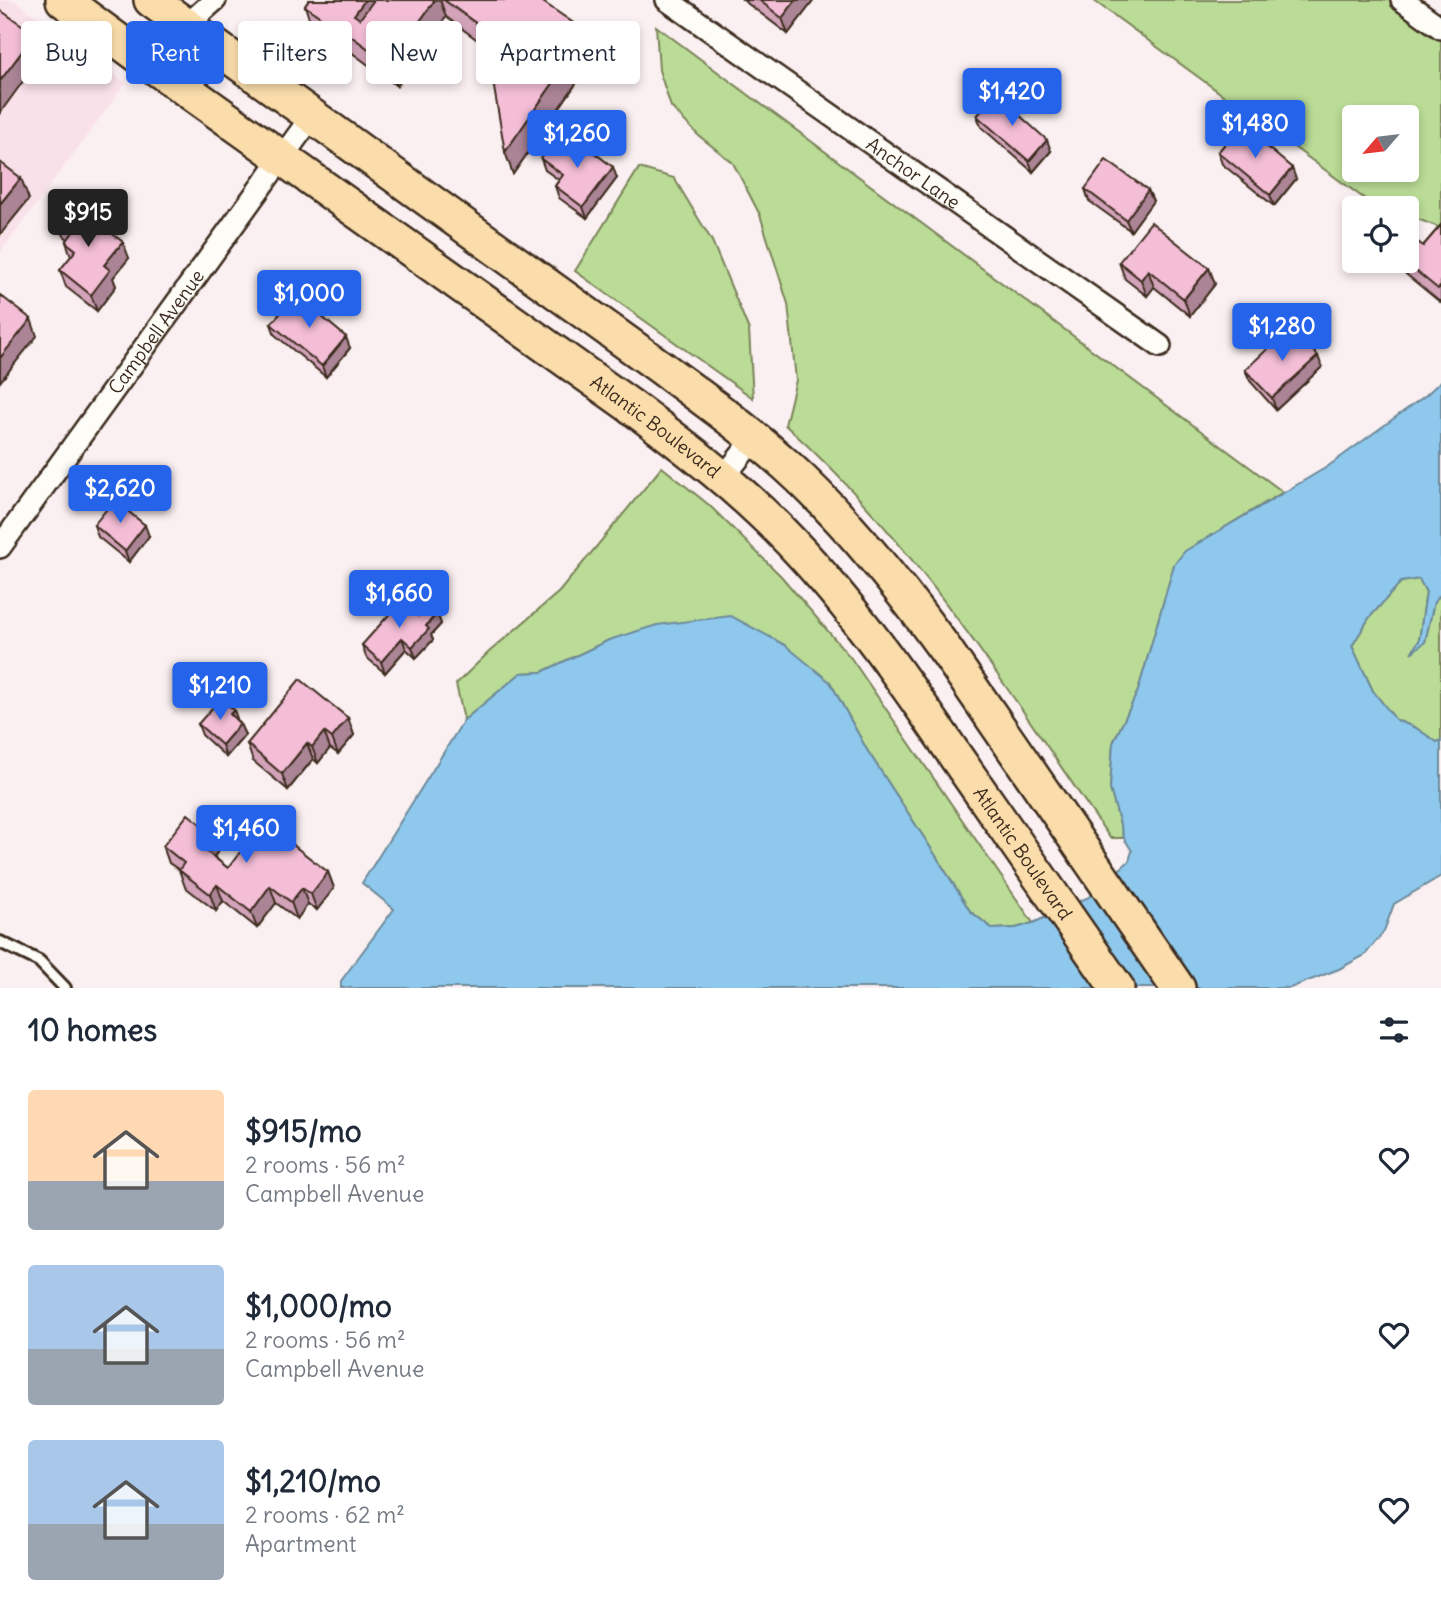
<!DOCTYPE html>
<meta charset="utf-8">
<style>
:root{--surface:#fff;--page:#f2f2f3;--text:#1f2937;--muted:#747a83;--accent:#2563eb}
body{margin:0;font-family:Delius,sans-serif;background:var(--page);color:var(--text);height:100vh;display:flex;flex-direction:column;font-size:26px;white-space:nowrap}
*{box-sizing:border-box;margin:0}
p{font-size:23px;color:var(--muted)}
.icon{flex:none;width:38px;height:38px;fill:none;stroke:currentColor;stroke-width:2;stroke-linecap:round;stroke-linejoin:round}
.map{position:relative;height:988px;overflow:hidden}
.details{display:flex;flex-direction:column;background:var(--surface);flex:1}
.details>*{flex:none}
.hud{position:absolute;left:21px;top:21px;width:700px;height:63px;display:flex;gap:14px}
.needle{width:46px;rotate:242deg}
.fabs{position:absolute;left:1342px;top:105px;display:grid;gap:14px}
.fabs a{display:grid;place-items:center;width:77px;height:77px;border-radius:7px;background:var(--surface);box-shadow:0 4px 10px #0003;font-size:35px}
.price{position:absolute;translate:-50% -60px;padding:0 16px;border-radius:7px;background:var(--accent);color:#fff;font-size:23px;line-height:46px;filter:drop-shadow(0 2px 4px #0008)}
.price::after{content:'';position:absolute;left:50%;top:42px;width:21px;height:16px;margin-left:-10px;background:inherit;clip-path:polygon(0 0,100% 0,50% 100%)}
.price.on{background:#222;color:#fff}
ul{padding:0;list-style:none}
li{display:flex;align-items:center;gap:21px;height:175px;padding:0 28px}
li span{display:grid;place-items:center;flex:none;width:196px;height:140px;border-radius:7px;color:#555}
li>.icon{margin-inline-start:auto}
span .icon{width:84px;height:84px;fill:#fffc;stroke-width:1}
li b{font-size:30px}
h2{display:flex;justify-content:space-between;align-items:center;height:84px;padding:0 28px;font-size:30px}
.tag{padding:0 24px;border-radius:7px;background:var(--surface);box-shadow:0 4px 10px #0003;font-size:24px;line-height:63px}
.tag.on{background:var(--accent);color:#fff}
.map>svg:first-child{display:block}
</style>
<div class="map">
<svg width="1441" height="988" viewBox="0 0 1441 988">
<rect width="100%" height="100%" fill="#fbf0f1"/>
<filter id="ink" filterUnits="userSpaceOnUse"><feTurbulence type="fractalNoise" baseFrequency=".0143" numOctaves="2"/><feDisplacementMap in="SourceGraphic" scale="14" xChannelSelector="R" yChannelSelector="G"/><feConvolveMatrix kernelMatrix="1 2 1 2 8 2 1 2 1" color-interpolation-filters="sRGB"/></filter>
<g filter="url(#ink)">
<path fill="#f9e1e9" d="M0 0H14L126 83 0 253Z"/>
<path fill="#badc96" stroke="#7a835a" stroke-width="2" fill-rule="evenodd" d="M1093 0H1391L1441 36V228L1407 215V208H1389L1365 199ZM1354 117H1407V170H1354Z
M656 26 1283 492 1186 551 1174 565 1138 691 1113 743 1110 789 1124 838H1110C1010 695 917 542 785 425L796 380 788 304 760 215 733 163 698 135 671 107 659 70Z
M639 168 674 178 712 241 749 330 753 398 575 271Z
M662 467 709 505 781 576 851 658 1033 923 1016 928 993 929 970 911 936 856 867 750 830 682 609 640 542 672 521 673 464 720 456 684 489 652 559 592Z
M1419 579 1426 592 1419 641 1413 650 1425 642 1434 602 1441 594V740L1437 743 1416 728 1396 720 1373 691 1352 646 1369 618 1401 582Z"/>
<path fill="#8ec9ed" stroke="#6d899a" stroke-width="2" d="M1441 381V594L1434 602 1425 642 1411 653 1419 641 1426 592 1419 579 1401 582 1369 618 1352 646 1373 691 1396 720 1416 728 1437 742 1441 740V876L1394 904 1384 931 1365 955 1339 969 1290 988H341V981L394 909 362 883 464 720 521 673 542 672 609 640 657 625 731 616 785 645 830 682 867 750 936 856 970 911 993 929 1016 928 1033 923 1089 897 1129 861 1132 851 1124 838 1110 789 1113 743 1138 691 1174 565 1185 551 1327 467 1426 395Z"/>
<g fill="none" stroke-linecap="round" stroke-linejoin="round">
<g stroke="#3b2a1e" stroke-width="16">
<path id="service" d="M0 942 39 961 65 988"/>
</g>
<g stroke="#3b2a1e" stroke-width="26">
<g id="minor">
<path id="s1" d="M667 0 1160 346"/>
<path d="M1402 0 1441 28"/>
<path d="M146 61 215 0"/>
<path d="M722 479 754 439"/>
<path id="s2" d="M0 547 312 116"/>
</g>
</g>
<g stroke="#3b2a1e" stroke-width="38">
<g id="primary">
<path id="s3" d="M63 0 146 61 629 405C686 447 743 491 791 542 854 608 905 682 956 757 1010 834 1063 911 1117 988"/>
<path d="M151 0 659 366C702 398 746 429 786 465 846 519 900 587 947 652L1178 988"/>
</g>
</g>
<use href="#service" stroke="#fdfcf7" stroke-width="10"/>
<use href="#minor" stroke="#fdfcf7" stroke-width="21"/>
<use href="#primary" stroke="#faddab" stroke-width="33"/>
</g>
<path fill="#d2a3b9" stroke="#3b2a1e" stroke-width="2" d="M309 0H540L596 55 513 174 487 47 446 17 397 86 351 52 350 53 312 27 305 6Z
M743 0H814L788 34Z
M977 116 1051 151 1033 172 981 127Z
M579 152 617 178 587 218 559 198 555 186 559 180 545 170 541 159Z
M1218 152 1296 179 1274 206 1222 164Z
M1085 189 1148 190 1153 201 1131 231 1089 201Z
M58 220 129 258 113 278 116 286 97 311 66 287 60 270 71 256 66 242 68 239 64 236Z
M1441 225V303L1390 261H1407L1423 246Z
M1119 262 1209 268 1215 284 1190 316 1154 287 1147 296 1125 279Z
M271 324 350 348 326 377 275 335Z
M1322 367 1276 410 1250 381 1245 370Z
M94 525 149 536 129 562 98 537Z
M437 613 441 624 431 635 433 640 416 658 406 649 385 673 366 657 362 645 418 616Z
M348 718 354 735 338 754 330 748 318 763 313 759 288 790 253 761 247 744Z
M238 721 245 735 226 757 202 735 198 724Z
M213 834 219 850 214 857 228 868 328 872 334 888 317 910 308 904 297 919 276 903 257 928 223 901 216 911 185 887 179 870 169 863 163 846Z"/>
<path fill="#ab8596" stroke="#3b2a1e" stroke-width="2" d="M365 0H389L362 37 354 15Z
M435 0H440L446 17 397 86 389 64Z
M796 0H814L788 34 782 18Z
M588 33 596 55 513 174 505 152Z
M35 34 42 55 0 113V81Z
M1047 140 1051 151 1033 172 1029 161Z
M613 167 617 178 587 218 583 207Z
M1292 168 1296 179 1274 206 1270 195Z
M21 178 29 199 0 235V204Z
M1148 190 1153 201 1131 231 1126 220Z
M123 242 129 258 113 278 116 286 97 311 91 295 104 265Z
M1209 268 1215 284 1190 316 1184 299Z
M1148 270 1154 287 1147 296 1141 280Z
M31 319 37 336 0 382V358Z
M346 337 350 348 326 377 322 366Z
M1318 356 1322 367 1276 410 1272 398Z
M145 525 149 536 129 562 125 551Z
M437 613 441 624 431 635 433 640 416 658 412 647 426 626Z
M402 638 406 649 385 673 381 662Z
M234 710 238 721 230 714Z
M348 718 354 735 338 754 332 738Z
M240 724 245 735 226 757 222 745Z
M324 732 330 748 318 763 312 747Z
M307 743 313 759 288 790 282 774Z
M213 834 219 850 208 864 202 848Z
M328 872 334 888 317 910 311 894Z
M217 885 223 901 216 911 210 894Z
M270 886 276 903 257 928 251 912Z
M302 888 308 904 297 919 291 902Z"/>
<path fill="#f4bed7" stroke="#3b2a1e" stroke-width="2" d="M309 0H365L354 15 360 19 374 0H435L389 64 344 31 342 32 305 6Z
M444 0H540L588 33 505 152 484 29Z
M759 0H796L782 18Z
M0 10 35 34 0 81Z
M996 94 1047 140 1029 161 977 116Z
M1241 125 1292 168 1270 195 1218 152Z
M557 137 579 152 584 145 613 167 583 207 555 186 563 175 541 159Z
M1106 160 1148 190 1126 220 1085 189Z
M0 162 21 178 0 204Z
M71 202 123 242 104 265 110 270 91 295 60 270 76 250 66 242 73 232 58 220Z
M1151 222 1209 268 1184 299 1148 270 1141 280 1119 262Z
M1441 225V286L1438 289 1404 261H1407V233L1423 246Z
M0 295 31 319 0 358Z
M296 295 346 337 322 366 271 324Z
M1291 327 1318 356 1272 398 1245 370Z
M114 500 145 525 125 551 94 525Z
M401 601 418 616 427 604 437 613 426 626 429 629 412 647 402 638 381 662 362 645Z
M300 679 348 718 332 738 324 732 312 747 307 743 282 774 247 744Z
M221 698 234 710 230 714 240 724 222 745 198 724Z
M188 814 213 834 202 848 228 868 263 822 328 872 311 894 302 888 291 902 270 886 251 912 217 885 210 894 179 870 184 863 163 846Z"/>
</g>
<g text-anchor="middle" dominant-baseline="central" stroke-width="5" stroke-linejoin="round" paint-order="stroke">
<g font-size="19" fill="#3b2a1e" stroke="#fdfcf7">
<text stroke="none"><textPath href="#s1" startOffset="301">Anchor Lane</textPath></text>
<text stroke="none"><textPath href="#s2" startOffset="266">Campbell Avenue</textPath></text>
<text stroke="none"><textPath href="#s3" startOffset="730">Atlantic Boulevard</textPath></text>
<text stroke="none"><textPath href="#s3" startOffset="1297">Atlantic Boulevard</textPath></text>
</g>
</g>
</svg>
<div class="fabs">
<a><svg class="needle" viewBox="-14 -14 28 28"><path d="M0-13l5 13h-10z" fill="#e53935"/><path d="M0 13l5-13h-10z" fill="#747a83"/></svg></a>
<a><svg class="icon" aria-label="locate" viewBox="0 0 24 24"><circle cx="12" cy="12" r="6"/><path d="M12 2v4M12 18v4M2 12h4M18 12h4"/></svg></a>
</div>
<b class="price" style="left:1012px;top:128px">$1,420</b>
<b class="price" style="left:1255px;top:160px">$1,480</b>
<b class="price" style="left:577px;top:170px">$1,260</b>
<b class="price on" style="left:88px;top:249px">$915</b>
<b class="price" style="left:309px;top:330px">$1,000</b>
<b class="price" style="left:1282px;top:363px">$1,280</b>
<b class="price" style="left:120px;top:525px">$2,620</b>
<b class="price" style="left:399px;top:630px">$1,660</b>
<b class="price" style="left:220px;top:722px">$1,210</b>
<b class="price" style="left:246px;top:865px">$1,460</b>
<div class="hud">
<a class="tag">Buy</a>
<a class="tag on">Rent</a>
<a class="tag">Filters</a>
<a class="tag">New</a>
<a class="tag">Apartment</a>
</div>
</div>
<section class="details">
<h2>10 homes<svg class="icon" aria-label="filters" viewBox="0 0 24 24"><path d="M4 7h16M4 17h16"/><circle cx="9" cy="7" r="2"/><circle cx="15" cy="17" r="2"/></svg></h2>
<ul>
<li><span style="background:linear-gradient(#ffd9b3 65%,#9aa5b1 0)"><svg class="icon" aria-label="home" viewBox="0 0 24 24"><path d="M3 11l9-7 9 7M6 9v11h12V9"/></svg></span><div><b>$915/mo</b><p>2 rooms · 56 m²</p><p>Campbell Avenue</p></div><svg class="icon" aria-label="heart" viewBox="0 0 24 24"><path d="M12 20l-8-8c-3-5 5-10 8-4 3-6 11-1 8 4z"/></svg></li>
<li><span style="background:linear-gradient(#a9c7e8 60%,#9aa5b1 0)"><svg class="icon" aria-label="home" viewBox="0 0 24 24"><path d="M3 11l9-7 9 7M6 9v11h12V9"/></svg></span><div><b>$1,000/mo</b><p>2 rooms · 56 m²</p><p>Campbell Avenue</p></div><svg class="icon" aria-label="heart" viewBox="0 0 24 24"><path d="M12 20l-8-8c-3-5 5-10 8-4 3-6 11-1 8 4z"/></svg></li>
<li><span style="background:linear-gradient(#a9c7e8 60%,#9aa5b1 0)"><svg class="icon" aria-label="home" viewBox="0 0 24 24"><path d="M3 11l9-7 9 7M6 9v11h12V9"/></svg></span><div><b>$1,210/mo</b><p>2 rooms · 62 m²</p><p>Apartment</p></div><svg class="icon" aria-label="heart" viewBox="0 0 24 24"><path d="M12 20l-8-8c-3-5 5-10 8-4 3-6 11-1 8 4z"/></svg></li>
</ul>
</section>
